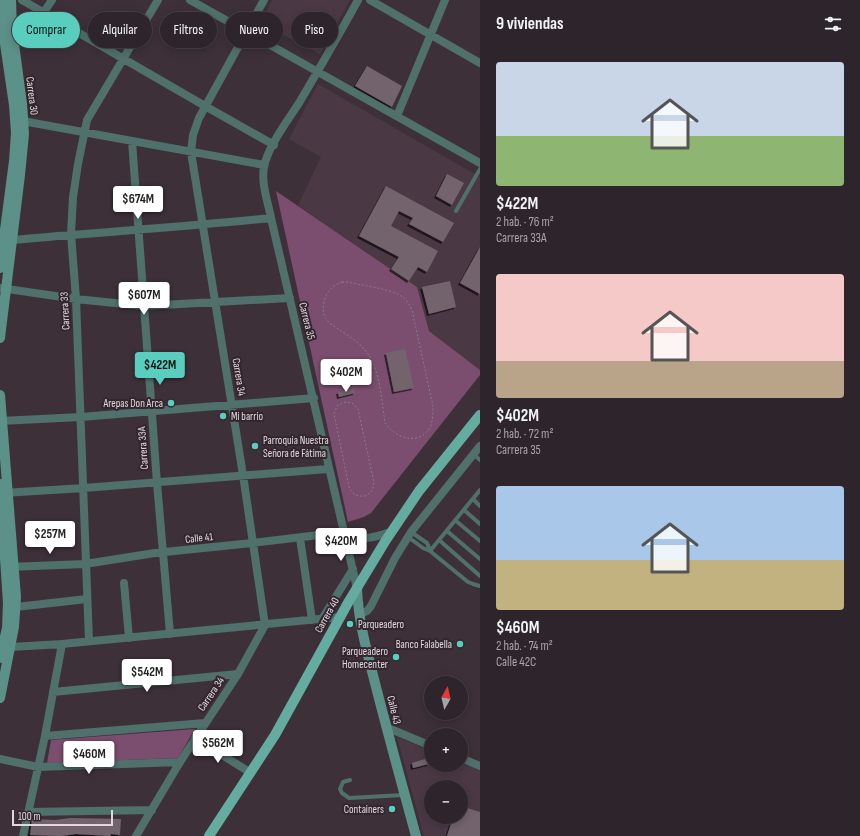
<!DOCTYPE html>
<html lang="es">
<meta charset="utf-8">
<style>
:root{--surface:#2e242b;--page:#362c33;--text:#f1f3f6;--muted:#a7a4a9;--line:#494147;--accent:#59cebe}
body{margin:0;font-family:"Sofia Sans Condensed",sans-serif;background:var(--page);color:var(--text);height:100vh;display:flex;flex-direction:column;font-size:15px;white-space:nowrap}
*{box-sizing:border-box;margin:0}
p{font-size:13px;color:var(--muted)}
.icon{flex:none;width:22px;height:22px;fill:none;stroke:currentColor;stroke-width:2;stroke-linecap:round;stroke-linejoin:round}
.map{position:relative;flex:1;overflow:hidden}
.sheet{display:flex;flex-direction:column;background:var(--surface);width:380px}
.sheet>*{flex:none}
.guide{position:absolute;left:12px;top:12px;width:380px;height:36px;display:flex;gap:8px}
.needle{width:26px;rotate:8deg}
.fabs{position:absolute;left:424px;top:676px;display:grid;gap:8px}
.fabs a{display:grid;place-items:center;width:44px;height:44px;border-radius:50%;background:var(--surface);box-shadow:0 2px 10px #0003,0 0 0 1px var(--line);font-size:20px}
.scale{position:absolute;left:12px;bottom:10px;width:101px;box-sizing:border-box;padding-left:4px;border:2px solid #e0d7dd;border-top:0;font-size:11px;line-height:14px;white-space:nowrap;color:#e0d7dd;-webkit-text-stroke:3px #33262f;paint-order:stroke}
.price{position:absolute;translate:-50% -34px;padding:0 9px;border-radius:4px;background:#fff;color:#222;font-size:13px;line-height:26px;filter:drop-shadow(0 1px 2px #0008)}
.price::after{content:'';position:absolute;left:50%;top:24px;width:12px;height:9px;margin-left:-6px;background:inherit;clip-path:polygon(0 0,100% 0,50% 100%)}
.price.current{background:var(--accent);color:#111}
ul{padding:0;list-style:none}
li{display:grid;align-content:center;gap:8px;height:212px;padding:0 16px}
li span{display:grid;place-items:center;height:124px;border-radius:4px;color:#555}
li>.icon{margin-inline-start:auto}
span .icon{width:72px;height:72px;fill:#fffc;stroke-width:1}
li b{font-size:17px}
h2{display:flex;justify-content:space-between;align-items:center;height:48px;padding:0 16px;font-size:17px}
.tag{padding:0 14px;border-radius:18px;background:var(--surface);box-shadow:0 2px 10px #0003,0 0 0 1px var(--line);font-size:14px;line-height:36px}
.tag.current{background:var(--accent);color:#111}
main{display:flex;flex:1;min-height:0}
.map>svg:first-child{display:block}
</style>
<main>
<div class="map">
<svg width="480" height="836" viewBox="0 0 480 836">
<defs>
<filter id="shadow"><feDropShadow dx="-2" dy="2" stdDeviation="0" flood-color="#0009"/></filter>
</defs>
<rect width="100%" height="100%" fill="#3d3039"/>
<path fill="#4b3845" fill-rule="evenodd" d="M272 0H350L320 54 261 23Z
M318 84 480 177V370L429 331 417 287 298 205 321 157 289 139Z
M397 737 431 751V765H461V763L480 771V836H424ZM431 787H461V817H431Z"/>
<path fill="#7b4d6e" d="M276 191 417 287 429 331 480 370V375L371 513 364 517 348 522Z
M195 729 178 758 47 763 51 740Z"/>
<path fill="#72636d" filter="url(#shadow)" d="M367 66 402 86 392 107 355 86Z
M447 174 464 183 452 205 436 196Z
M386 186 454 223 443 242 409 224 413 218 399 211 391 226 438 251 427 272 418 267 409 281 391 269 399 257 359 236Z
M480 247V294L460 283Z
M450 281 456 307 429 314 422 287Z
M405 349 414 388 394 392 386 353Z
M354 389 355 393 339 397 338 392Z
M428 758 429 764 413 768 412 763Z
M461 806 480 812V836H447L453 817H461Z
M70 818 121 819 120 835 111 834 110 836 76 834 61 836 30 835 32 819 55 820Z"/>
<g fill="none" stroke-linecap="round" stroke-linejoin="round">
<path stroke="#887d84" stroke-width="1" stroke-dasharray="2 2" stroke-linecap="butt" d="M342 282H348C363 286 388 288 401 296 407 299 409 305 412 310L433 406C433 412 433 419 431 425 421 447 396 439 385 423 382 403 380 374 370 357 363 345 352 338 341 331 336 327 329 324 326 319 322 314 323 304 325 298 328 290 334 285 342 282Z
M344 402 352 403 358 409 374 483 372 491 365 496C357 497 352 494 349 487L334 414 337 406Z"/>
<path stroke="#4f706b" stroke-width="4" d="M456 211 480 169
M473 454 480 460
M473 499 480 506
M464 510 480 524
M455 520 480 541
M447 531 480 559
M411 532 427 543 430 550
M408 537 423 548 430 551 468 582 473 584 480 586
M439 540 480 576
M430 551 480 490
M350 780 343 782 340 789 342 793 349 798 404 795"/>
<path stroke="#4f706b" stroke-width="8" d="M22 0 205 106 274 145
M190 0 480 163
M370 0 480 63
M44 12 52 0
M397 116 445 0
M17 120 264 165
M132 141 157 483 170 634
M7 240H12C99 232 185 227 271 218
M0 288 76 299 144 306 290 298
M0 421 81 417 314 398
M3 493 84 488 328 469
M300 538 312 620
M8 567 85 564 155 553 252 543 344 532C358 543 375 537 391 532
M124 583 129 638
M357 588 271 218C268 202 261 184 264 167 267 148 288 120 299 103 319 69 339 35 358 0
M16 607 87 599
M359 615 367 611 371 606 395 558 411 532 480 446
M322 619 353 569
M89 641 76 299 71 234 73 197 78 164 87 120 158 0
M6 646 11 647 62 644 340 617
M53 692 238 674
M386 727 431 746
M45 736 205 723
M195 738 251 773
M461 758 480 766
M0 759 38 767 180 762
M28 812 152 810
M23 836 45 736 62 644
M136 836 180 762 238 674 265 625 243 475 191 152 193 135 199 118 264 0"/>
<path stroke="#5b9189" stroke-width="10" d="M0 268 14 161 16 133 14 105 4 37 3 0
M0 338 20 175 24 134 22 104 12 29 11 0
M0 395 16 597 14 627 0 698
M0 484 8 603 7 628 0 658
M357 588C358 620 367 652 375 683 388 734 402 785 416 836"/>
<path stroke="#64aba0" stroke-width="10" d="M209 836 275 735 349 601 386 540 419 491 480 415"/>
</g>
<g fill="#59cebe" stroke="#33262f" stroke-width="1.5">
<circle cx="171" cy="403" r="4"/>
<circle cx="223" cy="416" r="4"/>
<circle cx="255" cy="446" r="4"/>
<circle cx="350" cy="624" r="4"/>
<circle cx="460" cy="644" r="4"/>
<circle cx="396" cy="657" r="4"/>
<circle cx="392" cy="809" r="4"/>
</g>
<g text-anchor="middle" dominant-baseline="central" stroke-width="4" stroke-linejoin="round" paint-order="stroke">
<g font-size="11" fill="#e0d7dd" stroke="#33262f">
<text transform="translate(32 96) rotate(83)">Carrera 30</text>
<text transform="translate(65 311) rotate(-93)">Carrera 33</text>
<text transform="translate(307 321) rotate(76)">Carrera 35</text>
<text transform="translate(239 377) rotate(81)">Carrera 34</text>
<text transform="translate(143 448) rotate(-94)">Carrera 33A</text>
<text transform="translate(199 538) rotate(-6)">Calle 41</text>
<text transform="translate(327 615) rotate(-61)">Carrera 40</text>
<text transform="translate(211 694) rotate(-56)">Carrera 34</text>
<text transform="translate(394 710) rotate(76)">Calle 43</text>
</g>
<g font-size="11" fill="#e0d7dd" stroke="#33262f" text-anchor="end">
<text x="163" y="403">Arepas Don Arca</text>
<text x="231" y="416" text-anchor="start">Mi barrio</text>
<text x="263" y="440" text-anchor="start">Parroquia Nuestra<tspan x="263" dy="13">Señora de Fátima</tspan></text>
<text x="358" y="624" text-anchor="start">Parqueadero</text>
<text x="452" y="644">Banco Falabella</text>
<text x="388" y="651">Parqueadero<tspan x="388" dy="13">Homecenter</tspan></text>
<text x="384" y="809">Containers</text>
</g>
</g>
</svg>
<div class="fabs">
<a><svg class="needle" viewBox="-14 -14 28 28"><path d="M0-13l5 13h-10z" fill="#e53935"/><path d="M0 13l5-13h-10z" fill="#a7a4a9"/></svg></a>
<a>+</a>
<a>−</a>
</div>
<div class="scale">100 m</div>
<b class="price" style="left:138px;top:220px">$674M</b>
<b class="price" style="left:144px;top:316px">$607M</b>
<b class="price current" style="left:160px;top:386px">$422M</b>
<b class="price" style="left:346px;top:393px">$402M</b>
<b class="price" style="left:50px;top:555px">$257M</b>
<b class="price" style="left:341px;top:562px">$420M</b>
<b class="price" style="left:147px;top:693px">$542M</b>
<b class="price" style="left:218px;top:764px">$562M</b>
<b class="price" style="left:89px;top:775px">$460M</b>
<div class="guide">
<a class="tag current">Comprar</a>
<a class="tag">Alquilar</a>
<a class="tag">Filtros</a>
<a class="tag">Nuevo</a>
<a class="tag">Piso</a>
</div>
</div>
<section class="sheet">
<h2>9 viviendas<svg class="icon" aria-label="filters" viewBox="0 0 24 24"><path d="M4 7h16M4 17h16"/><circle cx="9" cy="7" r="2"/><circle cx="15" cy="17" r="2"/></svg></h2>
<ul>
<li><span style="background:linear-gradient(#c9d6e8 60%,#8fb573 0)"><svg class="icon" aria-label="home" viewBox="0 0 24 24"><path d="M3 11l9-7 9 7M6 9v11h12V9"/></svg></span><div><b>$422M</b><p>2 hab. · 76 m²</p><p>Carrera 33A</p></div></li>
<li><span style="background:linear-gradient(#f6c9c9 70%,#b9a48a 0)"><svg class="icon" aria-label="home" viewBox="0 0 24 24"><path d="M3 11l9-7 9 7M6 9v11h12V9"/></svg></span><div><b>$402M</b><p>2 hab. · 72 m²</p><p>Carrera 35</p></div></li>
<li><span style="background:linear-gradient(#a9c7e8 60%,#c2b280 0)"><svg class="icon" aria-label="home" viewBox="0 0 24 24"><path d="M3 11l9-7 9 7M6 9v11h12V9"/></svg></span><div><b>$460M</b><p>2 hab. · 74 m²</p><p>Calle 42C</p></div></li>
</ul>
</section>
</main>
